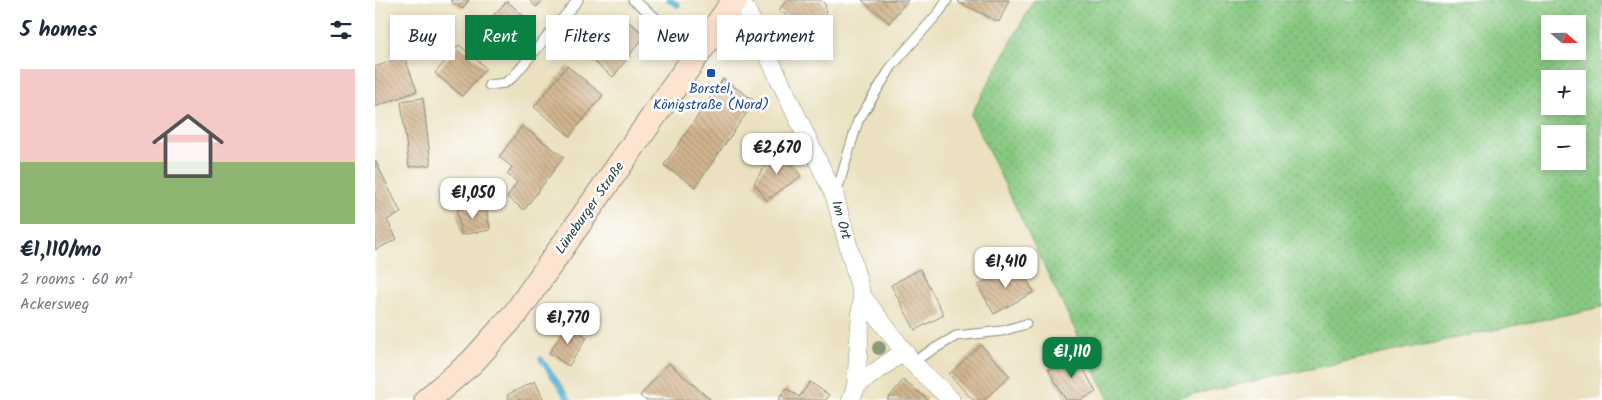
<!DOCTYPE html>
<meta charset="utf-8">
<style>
:root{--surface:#fff;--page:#f6f6f7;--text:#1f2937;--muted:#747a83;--line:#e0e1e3;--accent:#0b8043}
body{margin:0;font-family:Kalam,sans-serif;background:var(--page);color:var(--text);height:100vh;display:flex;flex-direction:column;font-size:19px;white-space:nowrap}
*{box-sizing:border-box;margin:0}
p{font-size:16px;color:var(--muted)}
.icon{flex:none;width:28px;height:28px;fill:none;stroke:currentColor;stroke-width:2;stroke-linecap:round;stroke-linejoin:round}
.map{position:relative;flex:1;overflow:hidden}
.drawer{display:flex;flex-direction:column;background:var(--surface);width:375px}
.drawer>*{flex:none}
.banner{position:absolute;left:15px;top:15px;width:475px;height:45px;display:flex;gap:10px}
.needle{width:32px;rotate:110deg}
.fabs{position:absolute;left:1166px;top:15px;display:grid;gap:10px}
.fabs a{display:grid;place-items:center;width:45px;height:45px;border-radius:0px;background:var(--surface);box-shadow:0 2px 8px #0003;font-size:25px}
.price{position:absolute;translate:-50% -42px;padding:0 11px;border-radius:10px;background:#fff;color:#222;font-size:16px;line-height:32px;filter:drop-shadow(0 1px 2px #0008)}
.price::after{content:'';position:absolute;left:50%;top:30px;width:15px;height:11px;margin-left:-8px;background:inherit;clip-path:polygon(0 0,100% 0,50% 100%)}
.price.selected{background:var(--accent);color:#fff}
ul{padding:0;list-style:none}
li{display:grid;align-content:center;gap:10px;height:265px;padding:0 20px}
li+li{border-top:1px solid var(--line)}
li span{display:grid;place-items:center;height:155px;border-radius:0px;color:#555}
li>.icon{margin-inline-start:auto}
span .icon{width:90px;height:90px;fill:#fffc;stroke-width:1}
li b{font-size:21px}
h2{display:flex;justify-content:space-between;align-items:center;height:60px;padding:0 20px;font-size:21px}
.pill{padding:0 18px;border-radius:0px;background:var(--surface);box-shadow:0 2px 8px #0003;font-size:18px;line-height:45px}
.pill.selected{background:var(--accent);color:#fff}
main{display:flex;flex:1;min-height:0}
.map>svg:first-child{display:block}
</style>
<main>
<section class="drawer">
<h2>5 homes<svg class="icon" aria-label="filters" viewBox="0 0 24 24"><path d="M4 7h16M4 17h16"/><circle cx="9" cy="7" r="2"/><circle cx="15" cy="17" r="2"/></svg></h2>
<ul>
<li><span style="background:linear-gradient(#f6c9c9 60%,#8fb573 0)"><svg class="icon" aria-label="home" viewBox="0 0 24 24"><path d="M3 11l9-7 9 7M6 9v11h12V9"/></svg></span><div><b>€1,110/mo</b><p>2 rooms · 60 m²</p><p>Ackersweg</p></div></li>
</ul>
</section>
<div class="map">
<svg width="1227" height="400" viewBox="0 0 1227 400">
<defs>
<pattern id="grass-dots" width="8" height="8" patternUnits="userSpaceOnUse" patternTransform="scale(1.25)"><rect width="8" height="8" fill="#87c880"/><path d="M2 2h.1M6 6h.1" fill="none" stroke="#6ea46a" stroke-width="1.8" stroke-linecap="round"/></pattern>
<pattern id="building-back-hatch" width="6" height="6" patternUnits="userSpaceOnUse" patternTransform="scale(1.25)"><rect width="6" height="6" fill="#d3b58f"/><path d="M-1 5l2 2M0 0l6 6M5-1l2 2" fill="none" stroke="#ab9476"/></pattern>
</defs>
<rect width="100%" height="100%" fill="#fff"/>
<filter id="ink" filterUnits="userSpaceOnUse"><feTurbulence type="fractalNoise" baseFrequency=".02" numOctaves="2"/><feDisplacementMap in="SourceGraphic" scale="10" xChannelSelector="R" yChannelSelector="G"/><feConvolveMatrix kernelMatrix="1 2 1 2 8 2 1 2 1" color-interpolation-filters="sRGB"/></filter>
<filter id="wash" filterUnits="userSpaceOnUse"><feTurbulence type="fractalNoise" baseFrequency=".0096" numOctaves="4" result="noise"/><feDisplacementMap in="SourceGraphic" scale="20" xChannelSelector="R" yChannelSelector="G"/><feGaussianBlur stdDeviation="1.12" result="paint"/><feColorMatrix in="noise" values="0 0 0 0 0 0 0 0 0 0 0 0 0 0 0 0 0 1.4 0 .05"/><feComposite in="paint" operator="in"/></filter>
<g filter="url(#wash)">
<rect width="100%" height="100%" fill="#ebe1c0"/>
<path fill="url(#grass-dots)" stroke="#53825a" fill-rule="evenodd" d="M659 0H1227V307L790 400H734L596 115ZM1175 24H1202V51H1175ZM1175 79H1202V106H1175ZM1175 134H1202V161H1175Z"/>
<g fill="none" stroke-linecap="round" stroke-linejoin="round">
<path stroke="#53b1d1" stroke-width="5.5" d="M294 0 303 5
M166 359 194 400"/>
</g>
<g id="blocks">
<path fill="url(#building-back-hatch)" d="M75 0H94L87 9Z
M154 0H168L161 7Z
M412 0H445L450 4 453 44 426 47 425 25 422 23H416L415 18 404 10Z
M487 0H533L514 23Z
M584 0H634L624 22 583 2Z
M132 1 152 19 131 41 111 23Z
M245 15 270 35 238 77 208 53 228 27 233 31Z
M84 45 111 68 87 96 60 73Z
M29 56 42 91 0 107V67Z
M192 66 228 95 195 136 159 107Z
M348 79 380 101 320 187 289 165Z
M48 98 56 165 34 167 26 101Z
M147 126 189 157 149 210 132 197 142 182 132 174 137 167 124 157Z
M404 145 426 176 392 200 379 183Z
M0 160 26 213 12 220 22 239 0 250Z
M111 205 115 230 86 235 82 210Z
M642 263 659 292 619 314 603 285Z
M545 269 569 315 540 330 516 285Z
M192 325 212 337 194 366 174 353Z
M606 345 635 376 609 400H598L574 374Z
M700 354 721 392 706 400H691L673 369Z
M294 363 336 400H270L265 396Z
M528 380 553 400H512Z
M160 381 169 400H134L132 395Z
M435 382 454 395 451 400H403L411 388 424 397Z"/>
</g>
</g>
<g filter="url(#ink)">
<use href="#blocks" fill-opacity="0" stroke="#858f7a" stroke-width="1"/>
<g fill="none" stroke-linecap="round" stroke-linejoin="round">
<g stroke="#858f7a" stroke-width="11">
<path id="lane" d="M258 0 323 50
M114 85 130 83 138 77 203 0
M461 194 483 121 517 66 565 11 572 0
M537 362 581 336 627 331 651 324"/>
</g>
<g stroke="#858f7a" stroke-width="19">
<path id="street" d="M359 2 372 11 460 197 487 296 481 386 476 400
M487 296 537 362 576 400
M481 386 529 351"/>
</g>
<g stroke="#858f7a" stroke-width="27">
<path id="secondary" d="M52 400 97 362 141 313 360 0"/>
</g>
<use href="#lane" stroke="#fff" stroke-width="9"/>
<use href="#street" stroke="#fff" stroke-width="18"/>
<use href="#secondary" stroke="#fde4d1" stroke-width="25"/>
</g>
<circle fill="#899a7d" cx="504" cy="348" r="7"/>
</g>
<rect fill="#1a4fb4" stroke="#fff" stroke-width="2" x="331" y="68" width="10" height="10" rx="2.5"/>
<g text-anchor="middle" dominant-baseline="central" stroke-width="5" stroke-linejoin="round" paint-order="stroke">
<g font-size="14" fill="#164399" stroke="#fff">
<text x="336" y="89">Borstel,<tspan x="336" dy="16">Königstraße (Nord)</tspan></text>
</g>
<g font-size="14" fill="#1f3d34" stroke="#fff">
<text transform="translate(215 208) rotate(-55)">Lüneburger Straße</text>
<text transform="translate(466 220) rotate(74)">Im Ort</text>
</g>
</g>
</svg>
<div class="fabs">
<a><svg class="needle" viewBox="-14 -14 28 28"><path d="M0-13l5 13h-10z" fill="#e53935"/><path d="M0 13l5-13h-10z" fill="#747a83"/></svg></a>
<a>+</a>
<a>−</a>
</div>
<b class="price" style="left:402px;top:175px">€2,670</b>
<b class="price" style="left:98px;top:220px">€1,050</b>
<b class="price" style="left:631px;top:289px">€1,410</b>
<b class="price" style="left:193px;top:345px">€1,770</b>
<b class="price selected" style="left:697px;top:379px">€1,110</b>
<div class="banner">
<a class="pill">Buy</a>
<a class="pill selected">Rent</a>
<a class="pill">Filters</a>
<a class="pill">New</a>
<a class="pill">Apartment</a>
</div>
</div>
</main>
